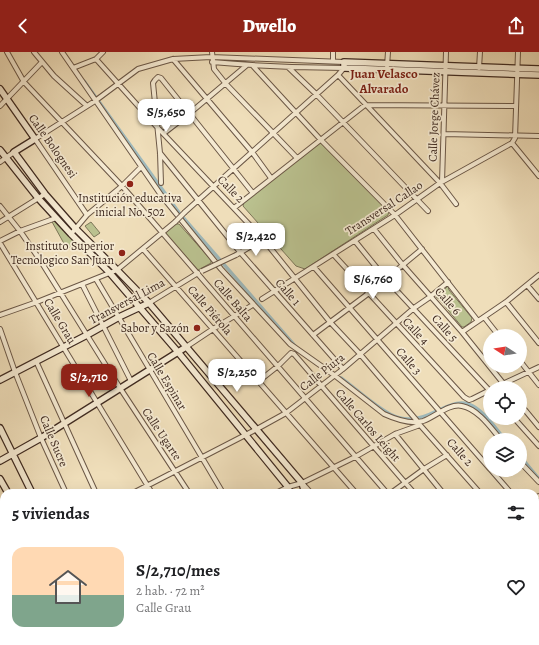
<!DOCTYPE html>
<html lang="es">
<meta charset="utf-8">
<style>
:root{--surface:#fff;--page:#f6f6f6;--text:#202124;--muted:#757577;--line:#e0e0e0;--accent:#8f2418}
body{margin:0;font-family:Alegreya,serif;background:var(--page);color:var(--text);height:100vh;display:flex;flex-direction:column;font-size:15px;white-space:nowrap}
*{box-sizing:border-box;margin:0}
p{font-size:13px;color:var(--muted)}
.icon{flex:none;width:22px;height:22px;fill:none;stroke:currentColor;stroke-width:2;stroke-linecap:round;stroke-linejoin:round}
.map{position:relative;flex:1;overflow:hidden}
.panel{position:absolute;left:0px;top:437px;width:539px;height:156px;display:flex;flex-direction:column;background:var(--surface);border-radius:12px 12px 0 0;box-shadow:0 4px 16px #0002}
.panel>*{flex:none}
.needle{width:26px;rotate:282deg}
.tools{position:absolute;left:483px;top:277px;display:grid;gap:8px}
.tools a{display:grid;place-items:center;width:44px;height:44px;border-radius:50%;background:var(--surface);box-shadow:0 4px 16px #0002;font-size:20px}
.price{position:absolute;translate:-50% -34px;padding:0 9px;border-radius:8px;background:#fff;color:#222;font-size:13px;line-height:26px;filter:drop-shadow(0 1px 2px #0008)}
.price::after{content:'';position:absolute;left:50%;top:24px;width:12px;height:9px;margin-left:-6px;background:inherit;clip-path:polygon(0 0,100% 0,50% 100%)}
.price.current{background:var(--accent);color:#fff}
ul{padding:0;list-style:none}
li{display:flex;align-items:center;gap:12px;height:100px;padding:0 12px}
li+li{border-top:1px solid var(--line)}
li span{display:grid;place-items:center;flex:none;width:112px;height:80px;border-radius:12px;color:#555}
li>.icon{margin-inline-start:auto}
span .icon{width:48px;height:48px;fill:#fffc;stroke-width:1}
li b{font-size:17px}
h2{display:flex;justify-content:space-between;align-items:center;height:48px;padding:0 12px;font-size:17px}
header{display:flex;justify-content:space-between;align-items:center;height:52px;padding:0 12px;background:var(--accent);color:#fff;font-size:18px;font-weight:800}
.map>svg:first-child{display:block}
</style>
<header><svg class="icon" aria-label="back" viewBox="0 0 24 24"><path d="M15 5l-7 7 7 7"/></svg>Dwello<svg class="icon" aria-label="share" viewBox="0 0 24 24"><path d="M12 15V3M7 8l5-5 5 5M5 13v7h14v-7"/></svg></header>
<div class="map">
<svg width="539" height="593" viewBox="0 0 539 593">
<rect width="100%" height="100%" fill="#efdeba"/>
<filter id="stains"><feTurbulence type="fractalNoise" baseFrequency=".005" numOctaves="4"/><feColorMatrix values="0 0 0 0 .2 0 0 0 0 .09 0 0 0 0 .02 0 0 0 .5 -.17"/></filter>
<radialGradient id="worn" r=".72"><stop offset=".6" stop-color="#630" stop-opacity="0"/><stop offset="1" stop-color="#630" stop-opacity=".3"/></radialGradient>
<path fill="#bac18f" stroke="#7c7658" d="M320 91H323L389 159 388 163 305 217 296 214 243 154 244 150Z
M56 166 77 191 67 197 51 168Z
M91 170 100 181 94 185 85 174Z
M175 172H179L211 208V211L198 218 165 181Z
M448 234 449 238 472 266 471 270 464 275H462L439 247 436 245Z
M539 448V486L535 490V450Z"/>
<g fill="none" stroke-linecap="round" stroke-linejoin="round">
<path stroke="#9fb9bb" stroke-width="3.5" d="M84 29 180 162 295 294
M341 326C355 336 380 359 394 364 399 366 407 367 412 367 435 367 454 340 476 356 488 364 496 377 505 388
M520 404 539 427"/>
<g stroke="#6b5746" stroke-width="6">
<path id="street" d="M7 0 24 30 122 134 387 441
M34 0 54 24 87 54
M62 0 161 143 221 217 290 292 334 323 384 362C395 367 410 373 423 369 435 365 449 351 462 354 478 357 491 376 501 388
M212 0 214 17 226 32 297 106
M96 7 157 75 263 187 330 270 360 302 418 370
M173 7 252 100 271 126
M333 9V0
M212 10C256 14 299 16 344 16
M253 14 320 87 395 163 478 269
M387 14 388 0
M73 16 96 7 103 0
M289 16 316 42 428 159
M479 16 480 0
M338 23 440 131 456 152
M0 54 42 10
M164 81 190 61 247 13
M444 82 539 84
M512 91 539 124
M160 101 240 200 343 317
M0 110 14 100
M442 130 446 0
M161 131 160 101 153 31 155 28 158 25 161 26 252 140
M0 154 20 179 40 208 120 336 189 441
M234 156 365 53 515 54
M185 160 338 23 344 16
M87 163 35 87 95 49 138 17 173 7 211 5 344 10
M0 170 45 142
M374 177 402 212 462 280 507 336
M71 182 87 163 122 134 141 115
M0 189 20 179 56 166
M355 189 385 226 490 339
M0 191 152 441
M143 197 356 441
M333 202 464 345 469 348 472 347 490 338
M236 203 263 187
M314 215 490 417
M96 227 223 441
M82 232 131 329
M527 233 539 247
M262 247 395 163 440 131 512 91 515 86 518 0
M506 250 539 291
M149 251 198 221
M0 263 37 250 117 218 175 170
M484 265 499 284
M0 277 15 320 41 386 66 441
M462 280 506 250 539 223
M313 283 369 241 422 197
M186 295 213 277 251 254
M36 309 96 441
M520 309 539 333
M259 329 278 314 291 301 294 302 414 441
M494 336 539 315
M520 352 539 375
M514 366 539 394
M395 382 443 441
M520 410 539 430
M491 418 511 441
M303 432 311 441
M133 441 257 377 286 361 343 317 414 256 430 245 448 230
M276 441 288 435 302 431 355 405 395 382 420 373 480 441
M391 441 424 417 447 403
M535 446 539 444
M535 538 539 535
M535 555 539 560
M29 589 31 593
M60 589 62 593
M124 589 126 593
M164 589 165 593
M202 589 205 593
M238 589 240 593
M282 589 284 593
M310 589 312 593
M433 589 436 593
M475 589 477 593
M83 593 94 589
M219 593 228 589
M448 593 454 589"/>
</g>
<g stroke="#3f2a20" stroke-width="8">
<path id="secondary" d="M539 17 344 10V16L539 23
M0 37 35 87 14 100 45 142 74 175 117 218 149 251 302 431 305 441
M0 98 38 146 71 182 109 220 178 300 288 435 290 441
M0 328 87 283 119 265 149 251
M0 376 32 441
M0 409 41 386 186 295
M0 427 8 441
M0 474 4 481
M535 497 539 493
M535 522 539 527
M0 545 4 532
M86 589 88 593
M90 589 92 593
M334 589 335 593
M341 589 342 593
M383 589 384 593"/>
</g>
<use href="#street" stroke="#f5ead2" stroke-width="4"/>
<use href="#secondary" stroke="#f5ead2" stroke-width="5.5"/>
<g stroke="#6b5746" stroke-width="6" stroke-linecap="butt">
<path id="street-bridge" d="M175 170 185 160
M202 219 236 203"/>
</g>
<use href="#street-bridge" stroke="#f5ead2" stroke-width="4"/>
</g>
<g fill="#8f2418" stroke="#f5ead2" stroke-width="1.5">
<circle cx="130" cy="132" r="4"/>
<circle cx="122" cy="201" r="4"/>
<circle cx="197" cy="276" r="4"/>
</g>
<g text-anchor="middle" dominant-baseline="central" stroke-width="3.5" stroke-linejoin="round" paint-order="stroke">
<g font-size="12" fill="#3f2a20" stroke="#f5ead2">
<text transform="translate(434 65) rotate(-88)">Calle Jorge Chávez</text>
<text transform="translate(53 94) rotate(55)">Calle Bolognesi</text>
<text transform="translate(231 137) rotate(46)">Calle 2</text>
<text transform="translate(384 156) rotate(-33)">Transversal Callao</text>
<text transform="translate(288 240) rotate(49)">Calle 1</text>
<text transform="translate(233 248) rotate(49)">Calle Balta</text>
<text transform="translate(127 249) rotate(-28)">Transversal Lima</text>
<text transform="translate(448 249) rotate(48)">Calle 6</text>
<text transform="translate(210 258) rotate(49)">Calle Piérola</text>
<text transform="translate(60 269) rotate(59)">Calle Grau</text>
<text transform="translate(445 276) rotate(48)">Calle 5</text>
<text transform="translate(416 279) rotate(47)">Calle 4</text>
<text transform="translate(409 309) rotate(49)">Calle 3</text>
<text transform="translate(322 320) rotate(-38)">Calle Piura</text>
<text transform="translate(167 329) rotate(59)">Calle Espinar</text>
<text transform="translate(368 373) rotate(49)">Calle Carlos Leight</text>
<text transform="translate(162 382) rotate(56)">Calle Ugarte</text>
<text transform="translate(54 389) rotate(67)">Calle Sucre</text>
<text transform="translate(460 400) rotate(49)">Calle 2</text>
</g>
<g font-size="12" fill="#3f2a20" stroke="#f5ead2" text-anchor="end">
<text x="130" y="146" text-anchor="middle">Institución educativa<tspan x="130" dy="14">inicial No. 502</tspan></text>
<text x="114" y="194">Instituto Superior<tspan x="114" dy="14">Tecnologico San Juan</tspan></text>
<text x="189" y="276">Sabor y Sazón</text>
</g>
<g font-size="13" font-weight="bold" fill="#7a1f14" stroke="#f5ead2">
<text x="384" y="21">Juan Velasco<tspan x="384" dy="15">Alvarado</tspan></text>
</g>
</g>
<rect width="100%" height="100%" filter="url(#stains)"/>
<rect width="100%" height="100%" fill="url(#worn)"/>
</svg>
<div class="tools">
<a><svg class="needle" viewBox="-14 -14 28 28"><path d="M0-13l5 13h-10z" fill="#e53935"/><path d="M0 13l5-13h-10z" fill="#757577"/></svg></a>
<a><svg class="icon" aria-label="locate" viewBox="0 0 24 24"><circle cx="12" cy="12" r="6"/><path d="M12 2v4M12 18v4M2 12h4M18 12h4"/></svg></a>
<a><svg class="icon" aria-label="layers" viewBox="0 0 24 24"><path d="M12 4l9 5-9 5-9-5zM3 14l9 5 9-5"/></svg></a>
</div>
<b class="price" style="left:166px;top:81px">S/5,650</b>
<b class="price" style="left:256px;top:205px">S/2,420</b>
<b class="price" style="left:373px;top:248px">S/6,760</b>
<b class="price" style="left:237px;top:341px">S/2,250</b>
<b class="price current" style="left:89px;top:346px">S/2,710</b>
<section class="panel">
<h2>5 viviendas<svg class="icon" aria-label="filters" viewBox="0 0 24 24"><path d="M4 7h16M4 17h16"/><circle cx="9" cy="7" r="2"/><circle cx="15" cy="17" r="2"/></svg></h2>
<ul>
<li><span style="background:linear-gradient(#ffd9b3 60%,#7fa58c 0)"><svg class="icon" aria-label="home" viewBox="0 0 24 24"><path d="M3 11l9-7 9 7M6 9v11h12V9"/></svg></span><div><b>S/2,710/mes</b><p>2 hab. · 72 m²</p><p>Calle Grau</p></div><svg class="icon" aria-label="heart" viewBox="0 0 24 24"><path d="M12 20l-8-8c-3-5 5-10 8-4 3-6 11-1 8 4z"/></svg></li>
</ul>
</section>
</div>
